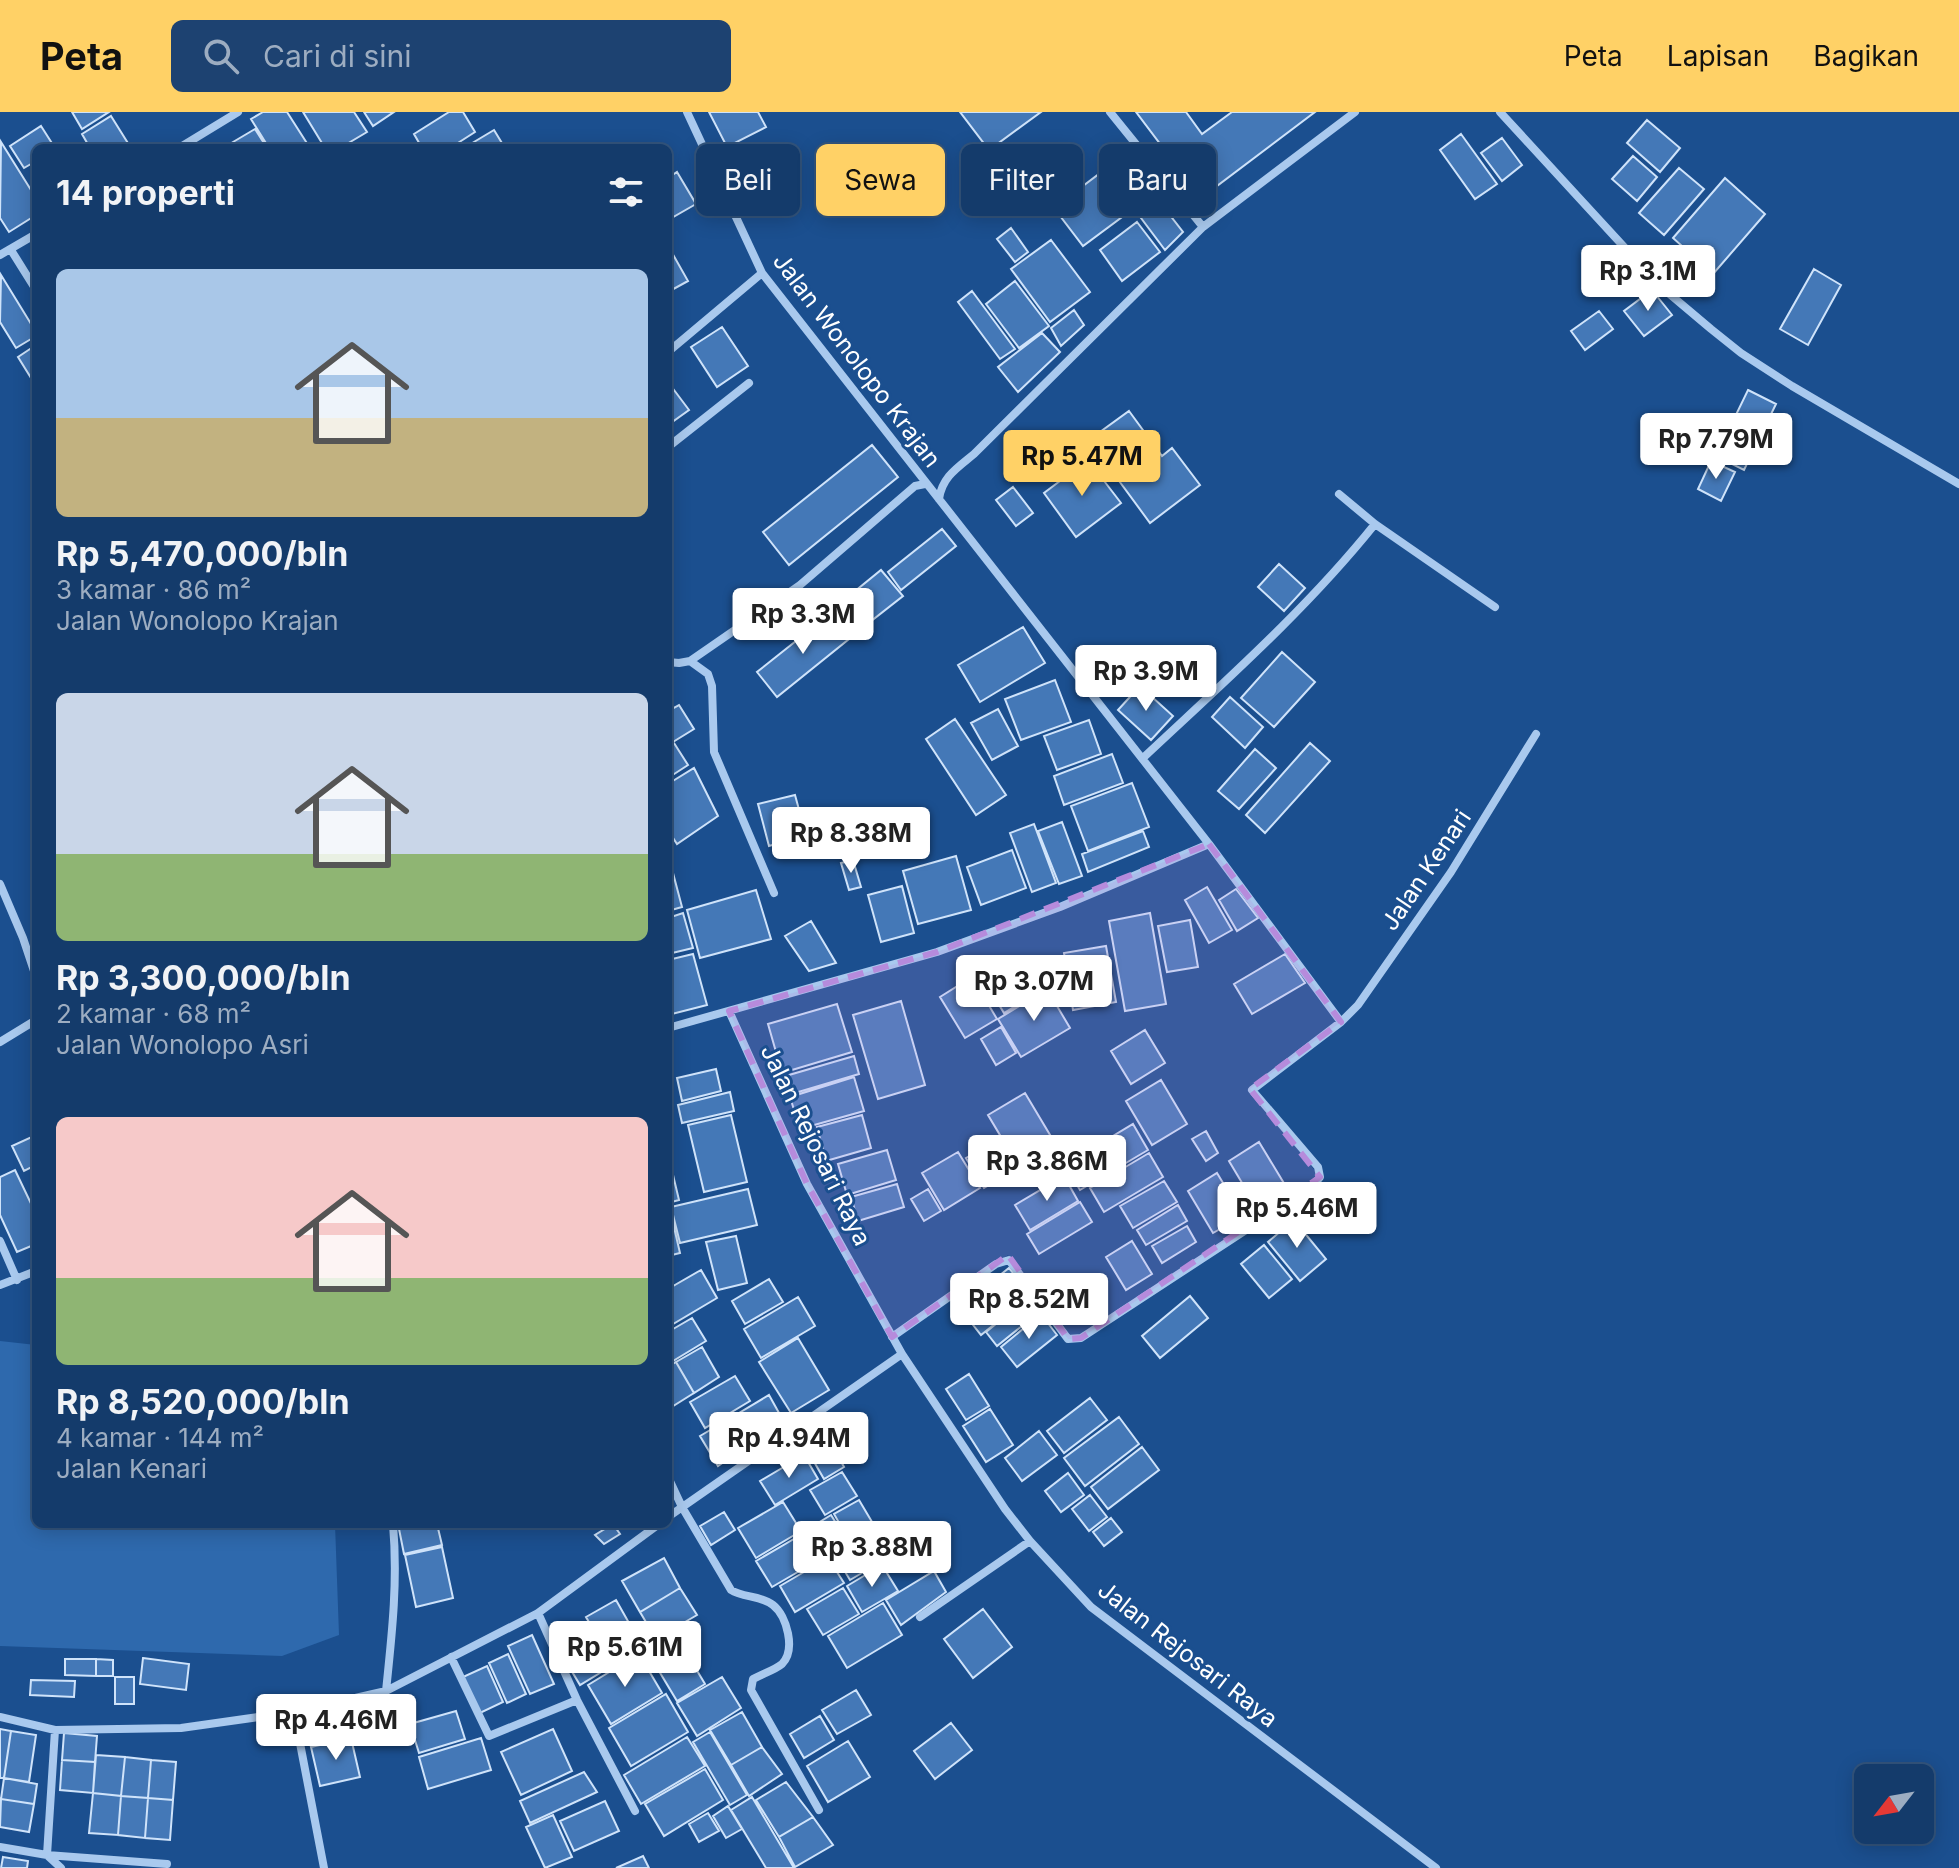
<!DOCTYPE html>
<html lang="id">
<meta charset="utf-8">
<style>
:root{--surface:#143b6b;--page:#1d4271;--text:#f1f3f6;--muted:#9dadc1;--line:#33557e;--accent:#ffd166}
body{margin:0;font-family:Inter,sans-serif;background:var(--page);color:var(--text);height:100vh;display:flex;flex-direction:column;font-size:30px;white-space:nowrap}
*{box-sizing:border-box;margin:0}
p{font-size:26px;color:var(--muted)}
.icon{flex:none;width:44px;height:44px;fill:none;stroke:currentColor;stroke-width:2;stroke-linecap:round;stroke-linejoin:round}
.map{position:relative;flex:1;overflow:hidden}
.details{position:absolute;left:32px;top:32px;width:640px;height:1384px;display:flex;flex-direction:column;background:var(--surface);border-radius:12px;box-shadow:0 4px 20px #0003,0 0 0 2px var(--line)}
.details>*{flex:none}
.guide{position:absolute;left:696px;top:32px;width:760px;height:72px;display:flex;gap:16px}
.needle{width:52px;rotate:239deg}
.tools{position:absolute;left:1854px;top:1652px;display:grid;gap:16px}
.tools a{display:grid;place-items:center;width:80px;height:80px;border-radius:12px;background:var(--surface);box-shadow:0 4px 20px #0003,0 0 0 2px var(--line);font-size:40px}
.price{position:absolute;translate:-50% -68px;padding:0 18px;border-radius:8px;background:#fff;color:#222;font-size:26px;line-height:52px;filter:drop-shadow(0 2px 4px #0008)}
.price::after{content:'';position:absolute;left:50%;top:48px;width:24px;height:18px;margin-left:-12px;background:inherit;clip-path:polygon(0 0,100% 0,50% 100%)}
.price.current{background:var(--accent);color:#111}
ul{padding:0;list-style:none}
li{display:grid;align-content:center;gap:16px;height:424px;padding:0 24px}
li span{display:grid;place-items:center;height:248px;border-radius:12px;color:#555}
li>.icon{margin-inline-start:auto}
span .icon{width:144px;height:144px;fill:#fffc;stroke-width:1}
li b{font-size:34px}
h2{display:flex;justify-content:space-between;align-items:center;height:96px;padding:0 24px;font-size:34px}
.tag{padding:0 28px;border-radius:12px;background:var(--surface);box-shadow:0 4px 20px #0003,0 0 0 2px var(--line);font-size:28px;line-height:72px}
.tag.current{background:var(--accent);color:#111}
header{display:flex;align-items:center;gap:48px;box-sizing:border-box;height:112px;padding:0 40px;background:var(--accent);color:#111}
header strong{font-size:38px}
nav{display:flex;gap:44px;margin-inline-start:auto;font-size:28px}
.search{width:560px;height:72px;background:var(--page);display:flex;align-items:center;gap:20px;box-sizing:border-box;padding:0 28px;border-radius:12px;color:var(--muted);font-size:30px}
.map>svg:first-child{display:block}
</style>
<header>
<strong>Peta</strong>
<div class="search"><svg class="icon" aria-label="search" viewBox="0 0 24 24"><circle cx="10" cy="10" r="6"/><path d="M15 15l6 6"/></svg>Cari di sini</div>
<nav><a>Peta</a><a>Lapisan</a><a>Bagikan</a></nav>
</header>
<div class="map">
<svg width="1959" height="1756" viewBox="0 0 1959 1756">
<rect width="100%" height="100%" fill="#1b4f8f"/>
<path fill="#2e69ad" d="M0 1229 36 1233V1412H335L339 1523 282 1544 0 1534Z"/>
<path fill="#4478b7" stroke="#cfe3fa" stroke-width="2" d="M72 0H109L82 17Z
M263 0H287L310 36H269L251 7Z
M303 0H354L367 20 340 36H325Z
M364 0H394L373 14Z
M449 0H463L475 20 450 36H422L414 22Z
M709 0H758L766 15 727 35Z
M960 0H1041L989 38Z
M1136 0H1186L1202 22 1232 0H1315L1201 86Z
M111 4 131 36H90L82 22Z
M1647 8 1680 36 1660 60 1627 31Z
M41 14 55 36H36V49L24 56 10 34Z
M255 17 267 36H230L228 33Z
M494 18 505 36H464Z
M1461 22 1497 72 1475 87 1440 38Z
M1502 26 1522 53 1502 69 1481 41Z
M1 30 36 86V103L9 120 0 106Z
M1633 44 1657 65 1637 89 1612 67Z
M1120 46 1149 85 1083 134 1054 96Z
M1679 56 1704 77 1664 123 1639 101Z
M677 60 696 92 668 108V66Z
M1725 66 1765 102 1713 162 1673 126Z
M1155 84 1183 120 1165 138 1135 98Z
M1137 110 1160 140 1122 169 1100 138Z
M1011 116 1028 140 1015 150 997 127Z
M1051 128 1090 180 1050 210 1011 157Z
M671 139 688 169 668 180V141Z
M1814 157 1841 173 1808 233 1780 217Z
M1 163 36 220V224L16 236 0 210Z
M1015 169 1049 214 1019 236 986 192Z
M1652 178 1672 203 1644 224 1624 199Z
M972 179 1015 237 1000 247 958 190Z
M1074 198 1084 213 1061 234 1051 216Z
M1599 199 1613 217 1585 238 1571 219Z
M722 215 748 254 717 275 691 235Z
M1042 221 1060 240 1018 280 998 255Z
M36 233V274L18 245Z
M668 270 689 298 668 313Z
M1748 278 1776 292 1744 358 1716 344Z
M1129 299 1162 344 1172 336 1200 373 1150 411 1089 328Z
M872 333 898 365 789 453 763 420Z
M1088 348 1121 391 1076 425 1044 381Z
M1711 349 1735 360 1721 389 1698 377Z
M1013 375 1033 401 1016 414 996 388Z
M942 417 956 434 901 478 888 460Z
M1279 452 1305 476 1284 499 1258 475Z
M881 458 903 484 852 524 832 498Z
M830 502 849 527 777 585 757 560Z
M1023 515 1045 551 980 590 958 553Z
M1282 540 1315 570 1274 615 1241 586Z
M1055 568 1071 610 1021 628 1005 587Z
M1140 574 1173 604 1151 628 1118 598Z
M1230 585 1263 615 1245 636 1212 605Z
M679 593 694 617 668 633V599Z
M998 597 1018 634 992 648 971 611Z
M955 607 1006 683 976 703 926 627Z
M1089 608 1101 642 1057 658 1044 624Z
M674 631 688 653 668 666V635Z
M1310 631 1330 649 1265 721 1246 703Z
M1255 637 1276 656 1239 697 1218 679Z
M1112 642 1123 671 1064 693 1054 664Z
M694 656 718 704 677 732 668 718V672Z
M1132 671 1149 715 1088 739 1071 694Z
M795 683 806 723 769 734 758 692Z
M1062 710 1082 764 1059 772 1038 719Z
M1034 712 1056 771 1032 780 1010 721Z
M1143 719 1149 735 1088 760 1082 742Z
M1012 738 1026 776 981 793 967 755Z
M956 744 971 798 918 812 903 759Z
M853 748 861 775 849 778 841 751Z
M673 761 682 795 668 799V762Z
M902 774 914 821 881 830 868 783Z
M1207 775 1232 818 1209 831 1185 788Z
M1236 777 1258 806 1237 819 1219 788Z
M756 778 771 827 700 846 687 798Z
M683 801 693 836 668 842V806Z
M1150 801 1166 892 1125 899 1109 809Z
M1190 808 1198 855 1167 860 1158 814Z
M811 809 836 851 809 859 785 824Z
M1106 834 1116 890 1073 898 1064 841Z
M693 842 707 893 668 903V848Z
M1285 842 1305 871 1252 902 1234 872Z
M1029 847 1046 875 1004 901 987 873Z
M972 865 997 907 965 926 940 885Z
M1047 877 1070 916 1021 945 998 907Z
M901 889 925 973 878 987 853 903Z
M837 892 852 940 782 961 768 912Z
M1001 915 1016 941 996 953 981 927Z
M1145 918 1165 951 1131 972 1111 939Z
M854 944 859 962 795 981 789 963Z
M716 957 721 979 682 989 677 966Z
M854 965 864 999 800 1017 790 985Z
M1161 968 1187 1012 1152 1033 1126 989Z
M730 980 734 999 682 1011 678 993Z
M1025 981 1059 1038 1022 1060 988 1003Z
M731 1003 747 1070 704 1080 688 1013Z
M862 1003 871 1036 826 1049 817 1015Z
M1133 1012 1148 1038 1080 1078 1065 1053Z
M1206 1019 1218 1041 1206 1049 1192 1027Z
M36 1023V1053L24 1059 12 1034Z
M998 1027 1017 1057 984 1076 966 1046Z
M1259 1030 1285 1073 1254 1091 1229 1049Z
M887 1038 896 1068 847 1083 838 1052Z
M958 1040 980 1076 944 1098 922 1061Z
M1149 1041 1163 1065 1104 1100 1090 1076Z
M668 1042 679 1088 668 1091Z
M15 1058 36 1102V1132L17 1140 0 1103V1065Z
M1217 1061 1243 1104 1213 1121 1188 1079Z
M1064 1064 1078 1089 1030 1118 1015 1093Z
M1164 1069 1177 1090 1133 1116 1120 1094Z
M897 1072 904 1095 858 1109 851 1085Z
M748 1077 757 1113 680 1131 671 1095Z
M928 1077 941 1099 924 1109 911 1087Z
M1080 1090 1092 1110 1039 1142 1027 1122Z
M1178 1093 1187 1109 1146 1133 1137 1118Z
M670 1098 680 1141 668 1144V1099Z
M1294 1108 1326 1147 1300 1169 1268 1130Z
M1187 1114 1196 1130 1162 1151 1152 1134Z
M736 1124 747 1171 718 1178 706 1130Z
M1132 1129 1152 1162 1126 1178 1106 1145Z
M1264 1133 1292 1167 1269 1186 1241 1152Z
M1009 1156 1031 1183 981 1223 959 1195Z
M701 1158 717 1186 668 1215V1177Z
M769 1167 783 1190 745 1212 732 1189Z
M1190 1184 1208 1206 1160 1246 1142 1224Z
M798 1185 815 1214 761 1246 744 1217Z
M1027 1187 1038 1201 997 1234 986 1220Z
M1041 1202 1057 1223 1017 1255 1001 1235Z
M692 1206 706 1229 668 1252V1220Z
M798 1226 829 1278 791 1301 759 1250Z
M702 1235 719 1265 694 1281 676 1250Z
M676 1250 694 1281 670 1296 668 1255Z
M969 1262 989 1294 966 1308 946 1277Z
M735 1264 750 1289 705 1316 690 1290Z
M769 1283 784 1310 745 1335 729 1307Z
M1090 1286 1107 1308 1064 1341 1047 1319Z
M990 1297 1013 1333 986 1350 963 1314Z
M1119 1305 1139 1332 1085 1374 1064 1346Z
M729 1307 745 1335 718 1354 700 1324Z
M1039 1319 1057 1343 1022 1369 1005 1346Z
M830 1329 844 1355 824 1367 809 1341Z
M1142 1335 1159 1358 1108 1397 1091 1375Z
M804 1343 818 1367 775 1393 760 1369Z
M842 1360 857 1384 825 1403 810 1378Z
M1068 1361 1084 1383 1061 1400 1045 1379Z
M1090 1383 1107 1405 1089 1419 1072 1397Z
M859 1388 875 1415 850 1430 834 1402Z
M783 1390 801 1419 756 1446 738 1416Z
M724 1400 735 1418 711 1433 700 1414Z
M831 1403 849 1432 817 1450 800 1422Z
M1111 1406 1122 1420 1104 1434 1093 1420Z
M424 1412H437L442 1433 404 1442 399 1417Z
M613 1412 620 1422 604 1432 595 1423Z
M875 1420 889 1445 850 1468 835 1443Z
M799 1424 815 1450 772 1475 756 1449Z
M442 1435 453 1486 416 1495 405 1443Z
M664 1446 680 1476 640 1500 622 1469Z
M828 1446 844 1471 795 1500 780 1474Z
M882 1453 898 1479 862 1500 847 1474Z
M934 1459 946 1480 901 1513 886 1488Z
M680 1476 697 1503 656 1527 640 1500Z
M843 1476 859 1502 823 1523 807 1497Z
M616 1488 638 1527 609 1544 586 1505Z
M883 1491 902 1523 847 1556 828 1524Z
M983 1497 1012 1535 973 1566 944 1527Z
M588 1512 613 1553 580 1573 555 1531Z
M532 1523 554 1572 530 1582 508 1534Z
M508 1542 526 1582 507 1591 489 1551Z
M639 1542 662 1581 611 1612 588 1573Z
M687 1542 705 1572 677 1589 659 1559Z
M143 1546 189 1552 186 1578 140 1572Z
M65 1547H96V1564L65 1563Z
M96 1547 113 1548V1564H96Z
M487 1554 503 1590 480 1601 463 1565Z
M115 1565H134V1592H115Z
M722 1565 741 1596 697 1624 677 1591Z
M31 1568 75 1569 74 1585 30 1583Z
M856 1578 871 1603 837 1622 822 1598Z
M666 1582 688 1620 631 1654 609 1616Z
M326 1599 333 1630 311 1635 304 1604Z
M456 1599 465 1627 419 1641 410 1612Z
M742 1600 762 1635 731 1653 710 1618Z
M820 1604 834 1628 804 1646 790 1622Z
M951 1611 972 1638 935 1667 914 1639Z
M0 1617 11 1619 4 1666H0Z
M553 1617 572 1659 521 1683 501 1640Z
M11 1619 36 1623 29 1670 4 1666Z
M710 1620 747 1683 730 1693 693 1630Z
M64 1621 97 1624 95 1650 62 1648Z
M687 1625 705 1654 641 1692 624 1663Z
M351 1626 360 1665 320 1674 311 1635Z
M481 1626 491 1658 428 1677 419 1645Z
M848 1629 870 1665 828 1690 807 1654Z
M762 1635 782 1662 749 1684 731 1653Z
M96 1643 125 1645 121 1684 93 1681Z
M125 1645 151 1648 148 1686 121 1684Z
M62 1648 95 1650 93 1681 60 1678Z
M151 1648 176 1650 173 1688 148 1686Z
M705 1657 723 1688 664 1724 645 1692Z
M584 1660 597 1680 530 1711 520 1689Z
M4 1666 37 1672 34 1692 1 1687Z
M786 1670 813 1705 779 1725 756 1688Z
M93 1681 121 1684 118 1723 89 1721Z
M121 1684 148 1686 145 1726 118 1723Z
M752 1685 794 1756H766L731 1698Z
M148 1686 173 1688 170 1728 145 1726Z
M1 1687 34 1692 29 1720 0 1715Z
M605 1689 619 1719 574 1739 560 1709Z
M728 1694 742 1717 726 1726 713 1704Z
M708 1701 719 1719 699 1730 689 1712Z
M553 1703 572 1745 545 1756 526 1715Z
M813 1705 833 1733 795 1755 779 1725Z
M643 1744 649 1756H616Z
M3 1745 28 1749 27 1756H1Z"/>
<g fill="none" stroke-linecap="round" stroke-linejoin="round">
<path stroke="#a9c9ee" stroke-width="8" d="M1110 0 1203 115
M1500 0 1660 174 1711 217 1741 241 1792 274 1959 372
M179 36 238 0
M11 138 36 178
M0 143 36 122
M668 240 762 161
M668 335 749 271
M1339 382 1375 412 1495 495
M939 387C942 365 957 356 974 342L1203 115 1355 0
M690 549 708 562 712 574 714 640 774 781
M668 550 679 551 690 549 800 473 915 374 925 372
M1143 646C1223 571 1306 498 1375 412
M0 772 23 826 36 865
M729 899 807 1072 902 1242 1005 1397 1030 1429 1091 1495 1436 1756
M1341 910 1358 893 1451 760 1536 622
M668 916 937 840 1060 795 1209 732 762 161 687 0
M0 930 36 908
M0 1129 17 1168
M0 1173 36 1159
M892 1225 996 1152 1009 1148 1068 1227 1081 1226 1313 1074 1320 1065 1318 1055 1252 978 1341 910 1209 732
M668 1365 682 1395 731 1478C743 1486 760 1483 773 1493 787 1504 796 1538 782 1552 775 1558 762 1562 753 1567L751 1578 819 1698
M668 1405 902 1242
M538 1501 577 1588 635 1699
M920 1505 1030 1429
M451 1545 489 1624 577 1588
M386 1579C392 1522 398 1469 393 1412
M294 1600 324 1756
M0 1605 55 1618 181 1616 294 1600 386 1579 538 1501 659 1412
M55 1618 47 1743 61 1756
M0 1735 47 1743 167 1752"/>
</g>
<path fill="#b68bdc" fill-opacity="0.2" stroke="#b68bdc" stroke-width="6" stroke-dasharray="16 10" stroke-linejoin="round" d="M1209 732 1341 910 1250 977 1320 1065 1081 1226 1068 1227 1008 1143 892 1225 807 1072 729 899 937 840Z"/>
<g text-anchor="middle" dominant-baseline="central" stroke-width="6" stroke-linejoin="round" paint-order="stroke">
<g font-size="24" fill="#fff" stroke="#1b4f8f">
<text transform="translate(857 248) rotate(53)">Jalan Wonolopo Krajan</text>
<text transform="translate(1426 758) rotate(-56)">Jalan Kenari</text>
<text transform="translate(816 1033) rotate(64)">Jalan Rejosari Raya</text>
<text transform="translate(1188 1542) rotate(38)">Jalan Rejosari Raya</text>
</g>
</g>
</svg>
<div class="tools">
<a><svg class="needle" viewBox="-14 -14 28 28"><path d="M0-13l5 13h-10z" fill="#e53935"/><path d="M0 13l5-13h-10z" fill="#9dadc1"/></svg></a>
</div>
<b class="price" style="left:1648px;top:201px">Rp 3.1M</b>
<b class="price" style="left:1716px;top:369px">Rp 7.79M</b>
<b class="price current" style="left:1082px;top:386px">Rp 5.47M</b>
<b class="price" style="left:803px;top:544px">Rp 3.3M</b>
<b class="price" style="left:1146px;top:601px">Rp 3.9M</b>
<b class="price" style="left:851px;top:763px">Rp 8.38M</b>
<b class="price" style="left:1034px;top:911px">Rp 3.07M</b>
<b class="price" style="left:1047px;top:1091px">Rp 3.86M</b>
<b class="price" style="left:1297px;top:1138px">Rp 5.46M</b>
<b class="price" style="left:1029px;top:1229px">Rp 8.52M</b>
<b class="price" style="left:789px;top:1368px">Rp 4.94M</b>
<b class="price" style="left:872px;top:1477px">Rp 3.88M</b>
<b class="price" style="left:625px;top:1577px">Rp 5.61M</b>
<b class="price" style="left:336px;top:1650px">Rp 4.46M</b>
<div class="guide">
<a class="tag">Beli</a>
<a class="tag current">Sewa</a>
<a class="tag">Filter</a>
<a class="tag">Baru</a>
</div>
<section class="details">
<h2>14 properti<svg class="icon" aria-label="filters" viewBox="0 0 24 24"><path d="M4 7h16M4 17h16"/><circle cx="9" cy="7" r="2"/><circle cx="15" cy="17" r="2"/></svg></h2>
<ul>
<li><span style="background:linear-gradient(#a9c7e8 60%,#c2b280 0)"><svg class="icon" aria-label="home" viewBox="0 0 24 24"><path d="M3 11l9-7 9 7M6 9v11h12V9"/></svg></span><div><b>Rp 5,470,000/bln</b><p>3 kamar · 86 m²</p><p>Jalan Wonolopo Krajan</p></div></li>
<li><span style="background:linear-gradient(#c9d6e8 65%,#8fb573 0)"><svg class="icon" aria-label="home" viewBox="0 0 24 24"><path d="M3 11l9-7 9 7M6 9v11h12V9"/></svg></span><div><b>Rp 3,300,000/bln</b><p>2 kamar · 68 m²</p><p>Jalan Wonolopo Asri</p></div></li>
<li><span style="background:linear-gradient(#f6c9c9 65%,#8fb573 0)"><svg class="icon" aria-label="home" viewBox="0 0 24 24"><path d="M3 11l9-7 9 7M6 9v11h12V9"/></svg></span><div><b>Rp 8,520,000/bln</b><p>4 kamar · 144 m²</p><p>Jalan Kenari</p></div></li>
</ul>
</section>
</div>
